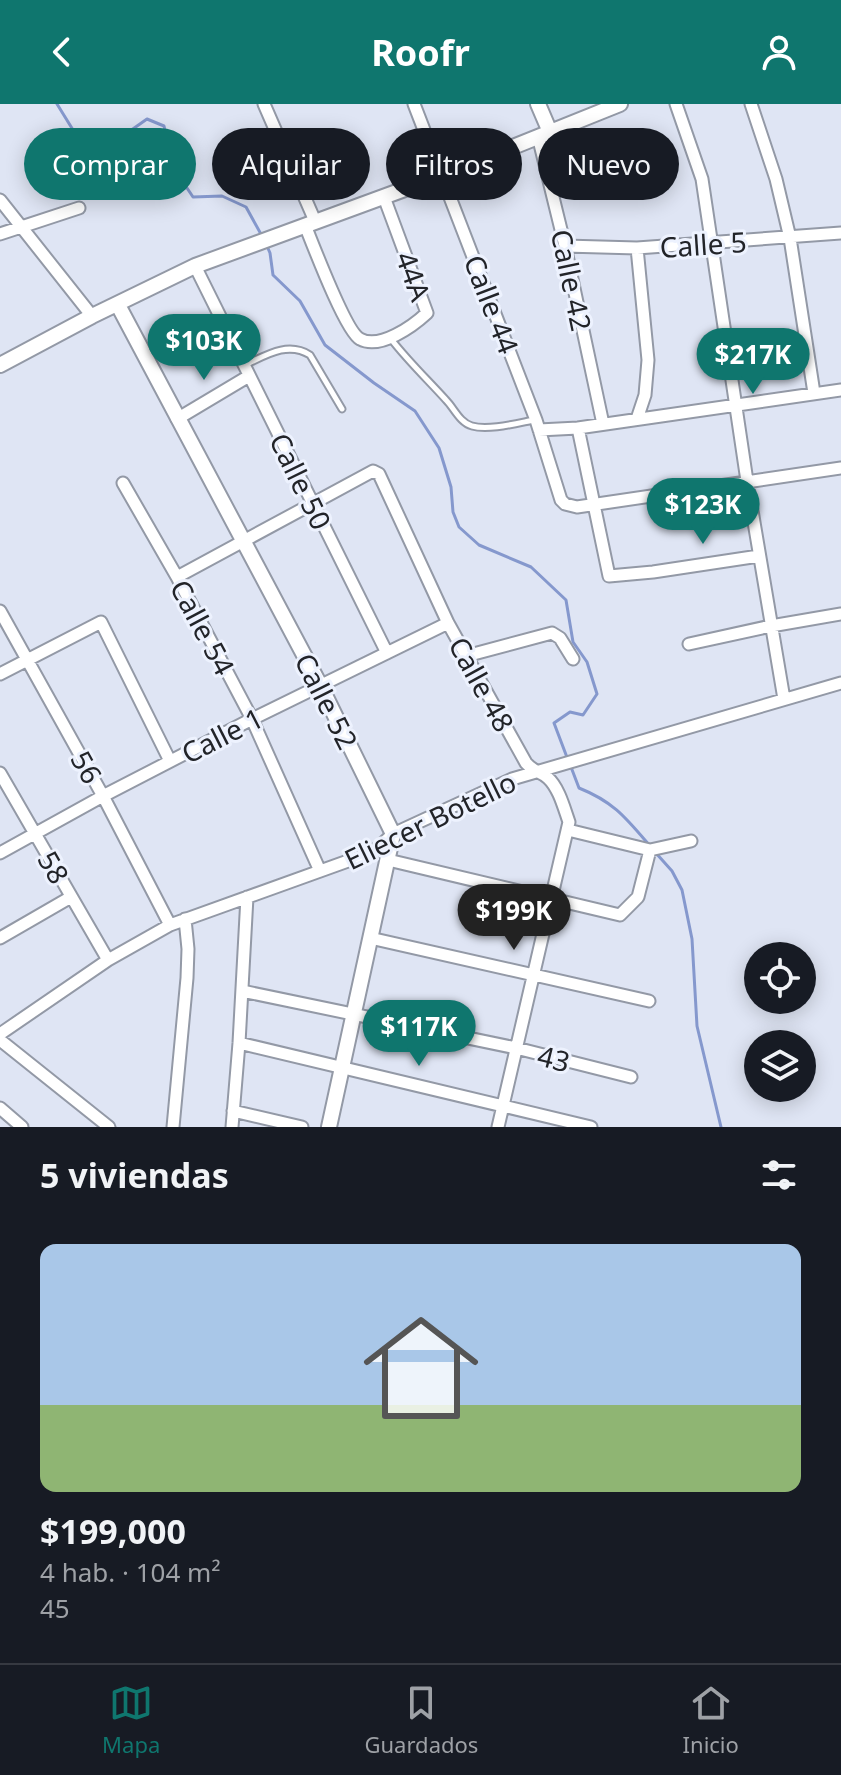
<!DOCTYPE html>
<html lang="es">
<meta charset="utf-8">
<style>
:root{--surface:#171b24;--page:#242831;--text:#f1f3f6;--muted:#9ea1a6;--line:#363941;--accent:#0f766e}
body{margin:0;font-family:"Noto Sans",sans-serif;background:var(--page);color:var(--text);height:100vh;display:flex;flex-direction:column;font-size:30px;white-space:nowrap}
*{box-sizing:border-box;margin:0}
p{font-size:26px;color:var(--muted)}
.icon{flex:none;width:44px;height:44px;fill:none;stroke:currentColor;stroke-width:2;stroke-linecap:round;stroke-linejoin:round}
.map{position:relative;height:1023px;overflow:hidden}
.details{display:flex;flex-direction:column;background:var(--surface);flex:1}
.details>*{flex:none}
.top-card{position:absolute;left:24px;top:24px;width:794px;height:72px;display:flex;gap:16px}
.buttons{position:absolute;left:744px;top:838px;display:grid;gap:16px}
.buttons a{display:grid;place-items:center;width:72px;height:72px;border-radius:50%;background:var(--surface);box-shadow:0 4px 20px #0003;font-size:40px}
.price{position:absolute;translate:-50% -68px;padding:0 18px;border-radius:28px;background:var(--accent);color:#fff;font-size:26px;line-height:52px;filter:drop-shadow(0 2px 4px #0008)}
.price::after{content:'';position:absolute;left:50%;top:48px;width:24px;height:18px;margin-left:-12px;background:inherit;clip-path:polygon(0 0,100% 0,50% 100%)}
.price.current{background:#222;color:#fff}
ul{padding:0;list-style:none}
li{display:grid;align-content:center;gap:16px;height:424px;padding:0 40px}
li+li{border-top:2px solid var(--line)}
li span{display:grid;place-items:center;height:248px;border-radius:16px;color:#555}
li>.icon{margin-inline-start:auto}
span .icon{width:144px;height:144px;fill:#fffc;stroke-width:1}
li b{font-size:34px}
h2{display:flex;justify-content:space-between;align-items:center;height:96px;padding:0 40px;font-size:34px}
.pill{padding:0 28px;border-radius:36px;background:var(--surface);box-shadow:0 4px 20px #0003;font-size:28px;line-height:72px}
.pill.current{background:var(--accent);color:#fff}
header{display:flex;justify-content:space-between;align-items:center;height:104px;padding:0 40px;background:var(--accent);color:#fff;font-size:36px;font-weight:700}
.menu{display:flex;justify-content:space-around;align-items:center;height:112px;border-top:2px solid var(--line);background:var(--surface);font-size:22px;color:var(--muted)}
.menu a{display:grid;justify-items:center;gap:4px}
.menu .current{color:var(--accent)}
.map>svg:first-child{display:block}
</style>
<header><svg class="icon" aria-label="back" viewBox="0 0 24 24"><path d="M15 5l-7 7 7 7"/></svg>Roofr<svg class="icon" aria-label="person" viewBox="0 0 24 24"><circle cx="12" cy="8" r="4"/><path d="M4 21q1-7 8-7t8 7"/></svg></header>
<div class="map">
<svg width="841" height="1023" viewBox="0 0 841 1023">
<rect width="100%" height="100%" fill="#dfe5f4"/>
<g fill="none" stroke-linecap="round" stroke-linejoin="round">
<path stroke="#8598cd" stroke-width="3" d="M57 0 86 47 113 39 147 15 164 22 173 63 193 93 222 92 246 103 262 132
M267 142 270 149 273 171 300 197 325 241 374 279 415 307 439 344 451 383 453 408 459 423 479 441 531 463 566 496 573 538 587 558 597 590 583 611 570 608 554 619 568 656
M571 663 579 684C614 698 626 714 650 742
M655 748 672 767 682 786 692 835 697 922 721 1023"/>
<g stroke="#9399a6" stroke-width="9">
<path id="service" d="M391 235C408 257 427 275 446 296 454 304 460 319 472 322 488 327 518 319 534 316
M245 261C266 251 288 237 310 251L342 305"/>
</g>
<g stroke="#9399a6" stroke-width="15">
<path id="minor" d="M264 0 315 117
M414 0 536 316 561 396 565 400 577 403 841 364
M676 0 702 75 747 377 784 595
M751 0 776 75 790 134 814 289
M538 32 565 142 603 320
M0 96 92 212
M305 121C313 141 346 228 360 235 380 246 413 222 427 209L384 93
M0 130 79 104
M565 142 637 144 841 129
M195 162 387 549
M177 315 249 272
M637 315 645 291 648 256 637 144
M578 324 609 472 653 468 759 452
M539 326 578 324 841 286
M123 379 177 473 252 615 320 767
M177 473 373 367 379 370 448 519 526 659C535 669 540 667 548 674 559 684 564 704 569 718L498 1023
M0 507 103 692 170 821
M689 540 771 522 841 510
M466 552 552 529 560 534 573 555
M0 570 101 518 170 657
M0 669 108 856
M568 726 650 746 691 737
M0 749 103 692 252 615 448 519
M388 756 620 811 638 793 650 746
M0 834 71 793
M370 834 649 897
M242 887 516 944 631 973
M0 930 108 856 170 821 373 748 393 730 512 675 841 579
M0 936 109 1023
M239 939 591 1023
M0 1004 22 1023
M233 1007 302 1023
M173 1023 187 874 188 845 185 815
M232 1023 239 939 247 793"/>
</g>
<g stroke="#9399a6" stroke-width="18">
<path id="tertiary" d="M538 0 550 28
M118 201 321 583 393 730 329 1023
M0 261 92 212 195 162 443 71 620 0"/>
</g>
<use href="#service" stroke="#fff" stroke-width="5"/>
<use href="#minor" stroke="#fff" stroke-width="11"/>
<use href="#tertiary" stroke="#fff" stroke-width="14"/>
</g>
<g text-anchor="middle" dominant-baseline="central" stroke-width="6" stroke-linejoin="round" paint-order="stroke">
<g font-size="28" fill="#222429" stroke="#edf2fe">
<text transform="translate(703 140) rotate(-4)">Calle 5</text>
<text transform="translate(414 172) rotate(70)">44A</text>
<text transform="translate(572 176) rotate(78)">Calle 42</text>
<text transform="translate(492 200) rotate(69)">Calle 44</text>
<text transform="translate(301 377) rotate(64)">Calle 50</text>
<text transform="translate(203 523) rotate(62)">Calle 54</text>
<text transform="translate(482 580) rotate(61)">Calle 48</text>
<text transform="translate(327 597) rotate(63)">Calle 52</text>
<text transform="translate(222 631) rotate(-27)">Calle 1</text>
<text transform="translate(87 663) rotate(61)">56</text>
<text transform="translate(430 716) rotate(-26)">Eliecer Botello</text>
<text transform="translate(54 763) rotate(60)">58</text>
<text transform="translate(554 954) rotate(14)">43</text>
</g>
</g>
</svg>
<div class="buttons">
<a><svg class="icon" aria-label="locate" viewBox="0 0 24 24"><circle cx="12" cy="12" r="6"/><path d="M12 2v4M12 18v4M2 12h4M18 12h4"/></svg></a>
<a><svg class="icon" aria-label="layers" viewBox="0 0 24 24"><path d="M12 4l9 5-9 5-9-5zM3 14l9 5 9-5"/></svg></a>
</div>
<b class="price" style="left:204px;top:278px">$103K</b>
<b class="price" style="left:753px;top:292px">$217K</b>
<b class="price" style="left:703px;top:442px">$123K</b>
<b class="price current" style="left:514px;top:848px">$199K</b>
<b class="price" style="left:419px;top:964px">$117K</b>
<div class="top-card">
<a class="pill current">Comprar</a>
<a class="pill">Alquilar</a>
<a class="pill">Filtros</a>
<a class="pill">Nuevo</a>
</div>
</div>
<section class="details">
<h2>5 viviendas<svg class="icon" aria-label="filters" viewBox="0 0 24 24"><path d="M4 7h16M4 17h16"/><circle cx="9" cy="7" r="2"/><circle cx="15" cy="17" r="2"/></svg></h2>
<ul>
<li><span style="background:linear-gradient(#a9c7e8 65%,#8fb573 0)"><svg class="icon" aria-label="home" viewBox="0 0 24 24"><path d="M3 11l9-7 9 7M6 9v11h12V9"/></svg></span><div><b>$199,000</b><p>4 hab. · 104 m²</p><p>45</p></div></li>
</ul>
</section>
<nav class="menu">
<a class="current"><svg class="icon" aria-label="map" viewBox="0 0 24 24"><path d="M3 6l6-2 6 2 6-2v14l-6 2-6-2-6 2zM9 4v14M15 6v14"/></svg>Mapa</a>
<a><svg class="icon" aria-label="saved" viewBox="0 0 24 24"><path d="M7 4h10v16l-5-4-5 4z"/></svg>Guardados</a>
<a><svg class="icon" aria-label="home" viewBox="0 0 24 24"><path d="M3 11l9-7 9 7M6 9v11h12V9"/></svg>Inicio</a>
</nav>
